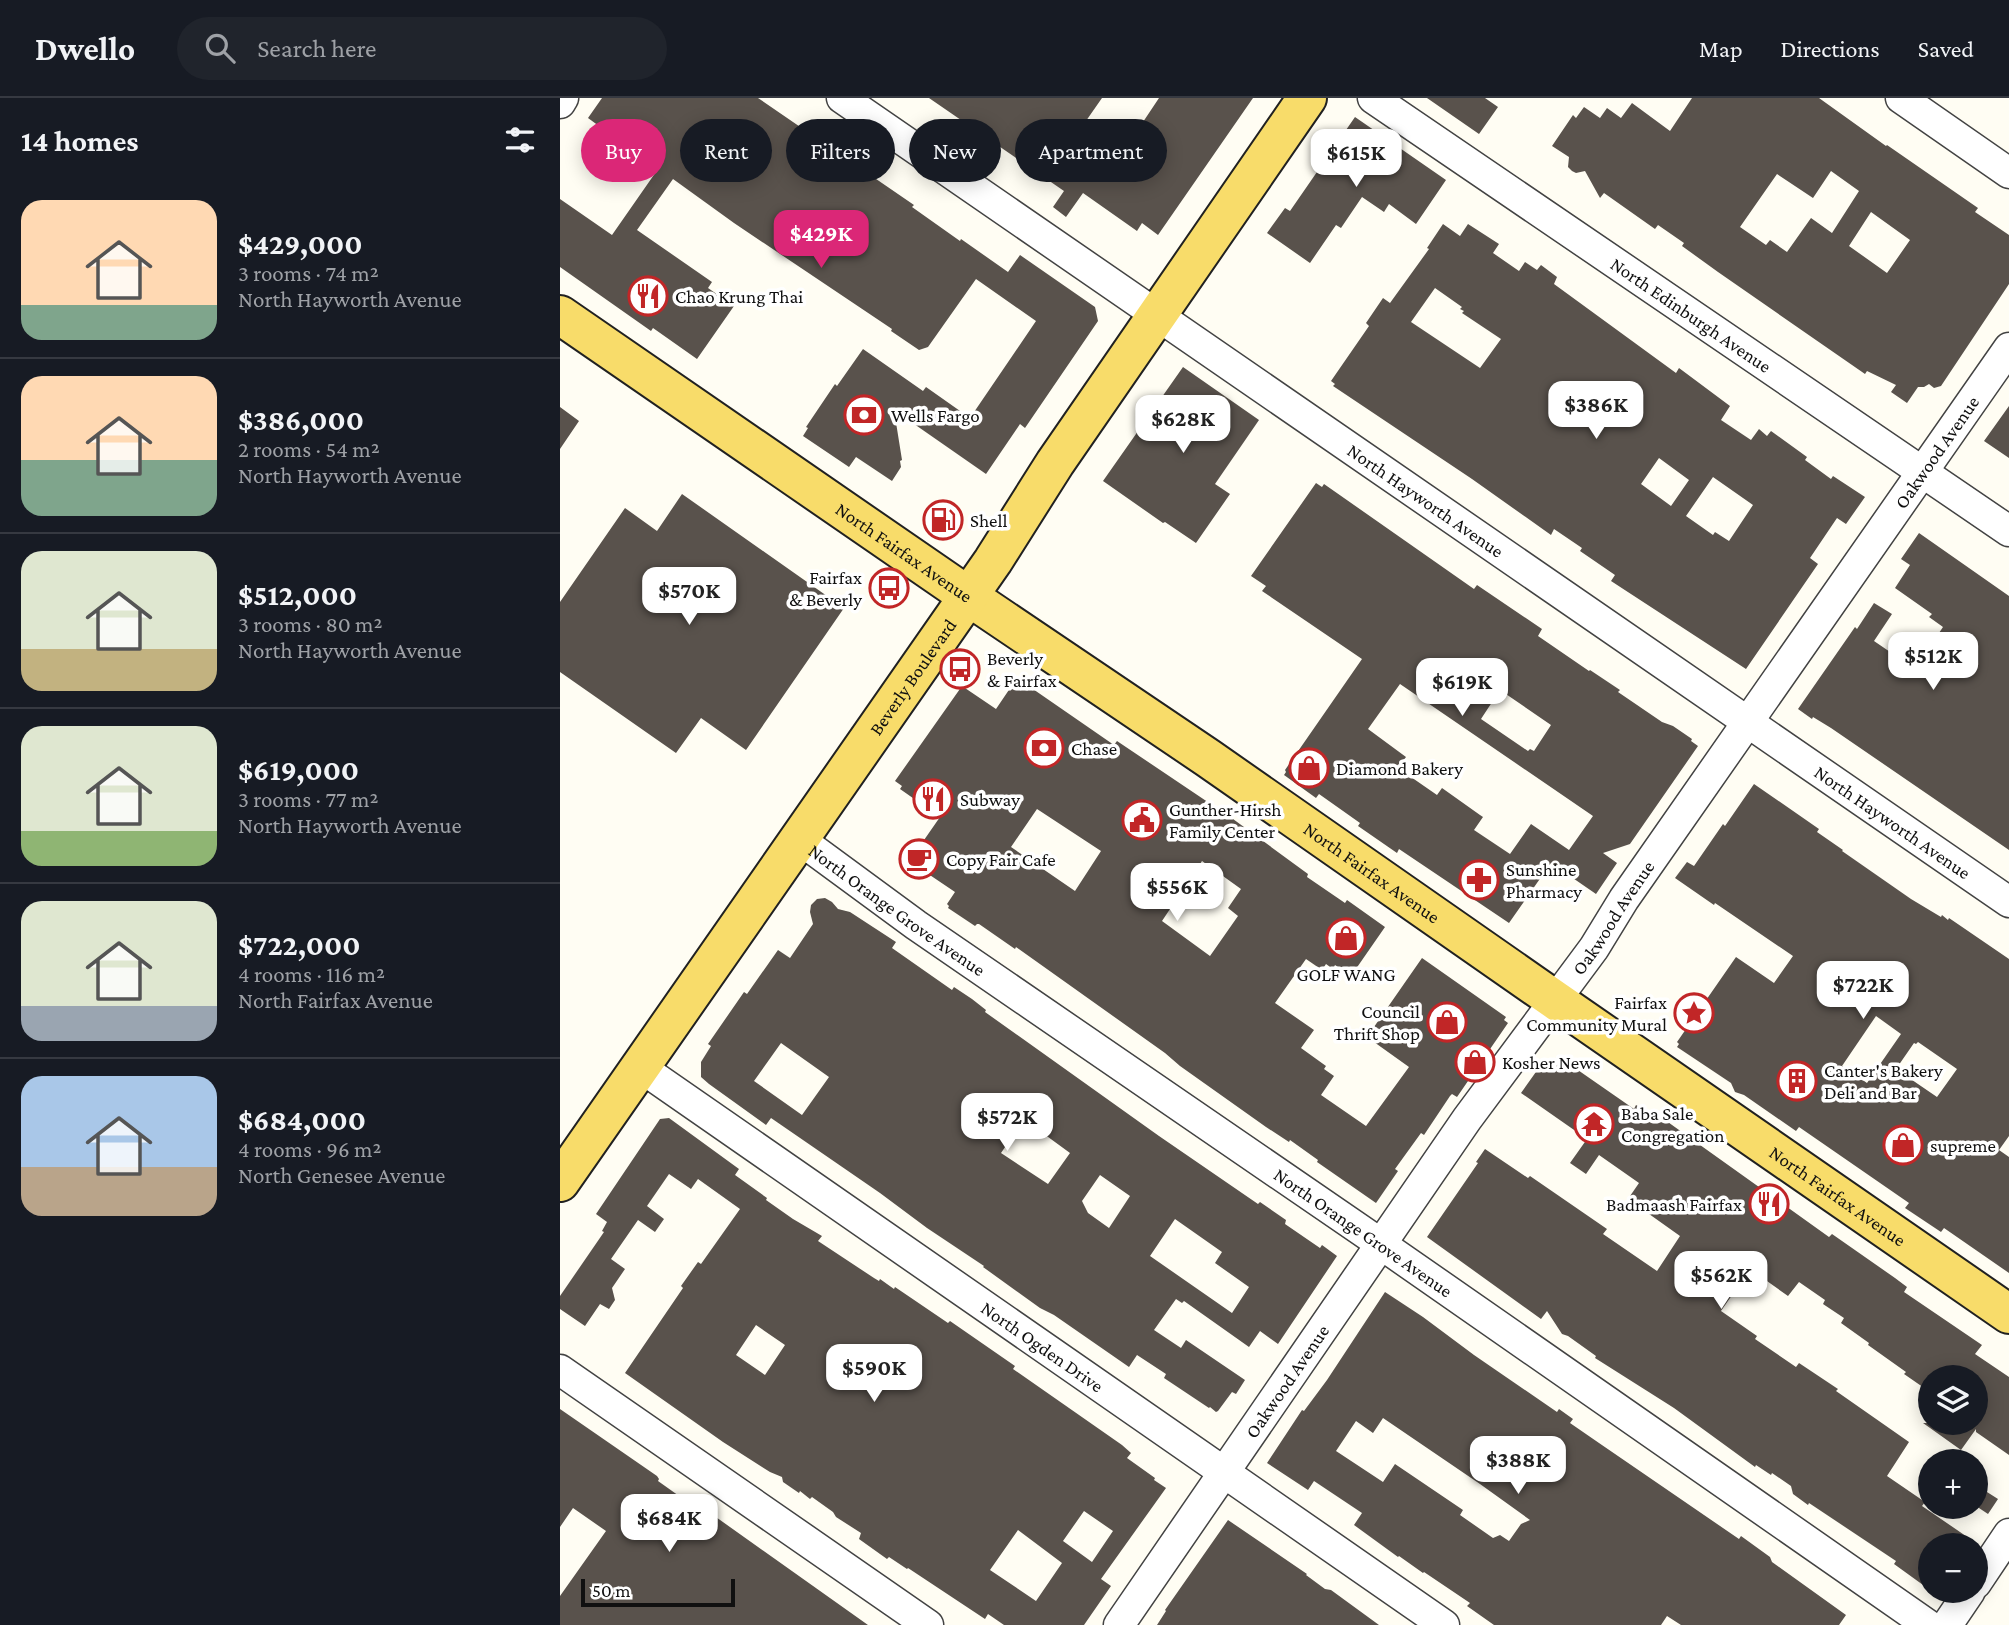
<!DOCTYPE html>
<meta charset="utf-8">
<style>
:root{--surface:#171b24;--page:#20242c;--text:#f1f3f6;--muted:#9ea1a6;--line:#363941;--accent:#db2777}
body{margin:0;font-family:"Crimson Pro",serif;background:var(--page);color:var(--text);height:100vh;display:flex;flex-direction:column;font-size:26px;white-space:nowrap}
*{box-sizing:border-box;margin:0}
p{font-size:23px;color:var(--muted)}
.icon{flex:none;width:38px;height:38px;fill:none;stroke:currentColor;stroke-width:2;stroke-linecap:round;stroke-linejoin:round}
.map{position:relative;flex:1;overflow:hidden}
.drawer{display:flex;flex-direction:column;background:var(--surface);width:560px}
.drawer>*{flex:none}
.top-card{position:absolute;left:21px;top:21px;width:665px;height:63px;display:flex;gap:14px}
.buttons{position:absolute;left:1358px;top:1267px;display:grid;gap:14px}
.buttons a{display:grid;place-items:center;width:70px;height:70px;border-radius:50%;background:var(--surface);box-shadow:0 4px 18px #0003;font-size:35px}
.scale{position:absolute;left:21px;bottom:18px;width:154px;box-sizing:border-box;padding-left:7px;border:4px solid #101010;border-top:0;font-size:19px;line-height:24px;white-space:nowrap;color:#101010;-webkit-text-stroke:5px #fff;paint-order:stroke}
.price{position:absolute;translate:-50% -60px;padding:0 16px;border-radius:14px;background:#fff;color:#222;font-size:23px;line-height:46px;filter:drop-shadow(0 2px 4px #0008)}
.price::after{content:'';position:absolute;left:50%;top:42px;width:21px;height:16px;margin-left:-10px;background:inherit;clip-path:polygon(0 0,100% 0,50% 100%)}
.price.selected{background:var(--accent);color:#fff}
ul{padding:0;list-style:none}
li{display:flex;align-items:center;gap:21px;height:175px;padding:0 21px}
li+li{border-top:2px solid var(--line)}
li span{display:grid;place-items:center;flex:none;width:196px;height:140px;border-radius:21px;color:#555}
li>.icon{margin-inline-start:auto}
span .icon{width:84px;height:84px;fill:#fffc;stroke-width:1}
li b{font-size:30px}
h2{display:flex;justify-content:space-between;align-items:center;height:84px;padding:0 21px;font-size:30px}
.pill{padding:0 24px;border-radius:32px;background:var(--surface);box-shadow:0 4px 18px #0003;font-size:24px;line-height:63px}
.pill.selected{background:var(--accent);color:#fff}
header{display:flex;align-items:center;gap:42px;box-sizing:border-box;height:98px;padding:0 35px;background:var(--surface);border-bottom:2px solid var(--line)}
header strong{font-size:33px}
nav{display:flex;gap:38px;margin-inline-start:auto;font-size:24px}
.search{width:490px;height:63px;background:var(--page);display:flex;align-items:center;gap:18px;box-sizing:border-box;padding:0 24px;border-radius:38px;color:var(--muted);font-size:26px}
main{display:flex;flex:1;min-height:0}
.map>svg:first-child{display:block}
</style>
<header>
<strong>Dwello</strong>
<div class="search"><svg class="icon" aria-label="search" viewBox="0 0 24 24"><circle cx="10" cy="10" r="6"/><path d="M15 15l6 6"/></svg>Search here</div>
<nav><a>Map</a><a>Directions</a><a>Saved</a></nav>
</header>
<main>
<section class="drawer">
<h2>14 homes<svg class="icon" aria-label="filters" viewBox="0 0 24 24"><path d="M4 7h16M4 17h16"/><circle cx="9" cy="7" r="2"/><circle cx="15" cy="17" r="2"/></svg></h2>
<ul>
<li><span style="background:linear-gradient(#ffd9b3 75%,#7fa58c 0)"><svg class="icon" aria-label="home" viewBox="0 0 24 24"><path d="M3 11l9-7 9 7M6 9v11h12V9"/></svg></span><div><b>$429,000</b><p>3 rooms · 74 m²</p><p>North Hayworth Avenue</p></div></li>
<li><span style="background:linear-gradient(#ffd9b3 60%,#7fa58c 0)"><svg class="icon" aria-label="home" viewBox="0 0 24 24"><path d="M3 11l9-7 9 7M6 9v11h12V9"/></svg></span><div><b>$386,000</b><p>2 rooms · 54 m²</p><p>North Hayworth Avenue</p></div></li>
<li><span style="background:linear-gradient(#dfe7d0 70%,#c2b280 0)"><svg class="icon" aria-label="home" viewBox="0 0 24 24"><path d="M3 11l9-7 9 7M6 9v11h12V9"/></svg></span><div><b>$512,000</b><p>3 rooms · 80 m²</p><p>North Hayworth Avenue</p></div></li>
<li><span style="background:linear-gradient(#dfe7d0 75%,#8fb573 0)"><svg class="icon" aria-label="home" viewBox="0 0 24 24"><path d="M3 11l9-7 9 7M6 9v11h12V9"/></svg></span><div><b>$619,000</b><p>3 rooms · 77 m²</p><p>North Hayworth Avenue</p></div></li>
<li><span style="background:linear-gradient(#dfe7d0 75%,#9aa5b1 0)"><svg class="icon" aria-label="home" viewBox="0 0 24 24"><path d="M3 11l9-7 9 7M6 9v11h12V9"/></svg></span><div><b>$722,000</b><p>4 rooms · 116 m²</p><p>North Fairfax Avenue</p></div></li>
<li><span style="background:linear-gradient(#a9c7e8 65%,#b9a48a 0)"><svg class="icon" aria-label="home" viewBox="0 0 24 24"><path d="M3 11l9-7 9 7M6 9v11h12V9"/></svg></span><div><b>$684,000</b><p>4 rooms · 96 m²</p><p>North Genesee Avenue</p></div></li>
</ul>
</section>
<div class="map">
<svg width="1449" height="1527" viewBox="0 0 1449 1527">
<rect width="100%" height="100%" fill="#fffdf3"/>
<path fill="#59524c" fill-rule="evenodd" d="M42 0H198L354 107 352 109 400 143 401 141 448 174 460 157 535 209 538 223 465 330 460 326 426 376 334 312 342 362 340 363 341 369 332 383 296 359 289 369 243 338 248 330 246 329 275 286 277 288 303 251 363 293 366 289 410 320 476 223 416 181 368 249 359 252 331 233 332 231 174 125 113 81 77 132 152 184 148 190 174 208 137 261 93 230 91 233 0 169V101L52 137 98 71 28 20Z
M369 0H542L505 53 545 81 599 0H693L598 137 582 125 577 133 523 95 506 119 493 109 504 93Z
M867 0H925L938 9 919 36Z
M1132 0H1259L1326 48 1327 47 1418 110 1415 114 1449 137V186L1381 288 1374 290 1369 286 1364 289H1358L1347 305 1331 294 1336 287 1307 273 1305 276 1158 174 1122 148 1124 145 1098 127 1095 131 1044 95 1040 100 1025 73 1016 75 1012 73 1008 69 1009 59 992 48 1013 17 1016 20 1024 9 1040 20 1047 10 1061 20 1072 5 1110 33ZM1271 73 1299 93 1272 135 1251 120 1227 154 1210 142 1206 147 1180 129 1217 76 1253 100ZM1311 114 1350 142 1327 175 1289 148Z
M795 19 886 82 856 126 829 106 824 114 802 99 781 130 776 127 750 165 707 135 725 110 730 113Z
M883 126 900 138 908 126 939 146 933 155 959 173 965 164 977 172 981 167 997 179 994 186 1116 275 1119 270 1170 308 1161 322 1191 342 1199 331 1207 338 1211 333 1247 359 1245 362 1271 381 1273 378 1305 399 1286 426 1277 420 1250 460 1258 466 1186 571 1051 483 1055 477 1020 453 1022 450 994 431 991 437 912 381 773 288 775 286 771 283 809 228 806 225 823 200 830 205 869 151 867 150ZM875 190 902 209 900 211 904 213 902 215 941 241 920 270 851 224ZM1099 360 1129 382 1111 408 1081 386ZM1153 379 1193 407 1169 443 1155 434 1153 437 1126 418Z
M623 269 699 322 655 386 670 396 636 445 605 424 603 425 543 383Z
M1449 308V360L1424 343Z
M0 309 19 323 0 351Z
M756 385 762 389 764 386 914 491 917 487 982 531 978 538 1029 573 1030 572 1060 592 1058 594 1102 624 1113 628 1132 641 1131 643 1138 648 1070 746 1043 755 1057 765 1036 796 991 765 949 825 839 751 837 755 798 728 800 725 759 696 756 700 724 677 726 674 725 672 802 561 702 493 706 488 691 478ZM840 586 1033 718 1009 752 971 726 950 756 914 732 923 719 920 717 882 690 877 697 838 670 846 659 808 631ZM940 592 991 627 974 653 970 651 968 653 921 621Z
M122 396 284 510 186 652 141 620 116 655 0 574V504L65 410 97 433Z
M1359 435 1449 498V752L1271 630 1253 619 1252 621 1238 611 1295 529 1297 531 1314 505 1332 516 1314 543 1355 571 1383 529 1369 519 1372 516 1335 490 1350 467 1341 461Z
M457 580 554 647 557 643 673 721 748 776 747 779 785 805 787 802 825 829 791 878 775 867 773 871 766 866 762 872 746 861 715 905 754 932 741 950 766 968 764 971 774 978 761 997 806 1028 849 969 807 939 862 860 946 919 944 922 948 925 897 999 892 996 890 998 864 1037 861 1035 835 1071 838 1073 816 1105 757 1064 758 1062 730 1042 729 1044 706 1029 620 968 605 955 456 849 455 851 419 826H417L415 828 388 810 389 808 387 806 395 794 352 765 357 757 355 755 380 719 340 691 342 688 335 683 402 588 436 611ZM477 711 541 753 515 793 451 749ZM642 763 681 791 668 810 678 818 650 858 602 823Z
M1194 686 1259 731 1257 734 1283 752 1282 753 1351 801 1381 819 1382 817 1388 822 1389 820 1449 861V1038L1439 1052 1449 1059V1175L1384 1130 1381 1134 1345 1110 1349 1105 1239 1029 1236 1033 1184 997 1175 994 1171 985 1117 949 1119 946 1117 944 1176 859 1214 885 1233 858 1155 805 1154 807 1115 780 1127 764 1134 768 1163 726 1165 728ZM1316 918 1341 936 1307 985 1282 968ZM1358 944 1397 971 1377 999 1336 971 1354 945 1356 946Z
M265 800 272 804 278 811 290 814 336 844 332 850 392 892 394 889 412 901 426 912 425 914 599 1038 698 1106 700 1104 726 1122 725 1126 760 1150 762 1147 777 1158 718 1246 700 1233 689 1249 624 1203 622 1205 616 1201 594 1232 621 1250 626 1242 685 1282 676 1296 672 1294 658 1313 656 1314 650 1309 649 1310 604 1280 606 1276 577 1257 569 1269 494 1217 480 1210 423 1169 424 1168 367 1130 320 1095 211 1020 206 1027 149 986 141 979V964L151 948 148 946 184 894 187 896 218 852 230 860 253 826 250 814 251 807 257 801ZM221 945 269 979 242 1017 194 983ZM462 1024 483 1039 484 1036 510 1055 488 1086 441 1055ZM540 1077 570 1098 549 1130 528 1115 522 1103ZM615 1121 662 1154 655 1165 689 1189 672 1215 590 1158Z
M1002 961 1074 1011 1076 1007 1089 1015 1091 1012 1269 1139 1272 1136 1335 1180 1347 1189 1344 1194 1422 1247 1415 1256 1449 1279V1357L1416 1334V1331L1401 1352 1363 1325H1416V1279H1370V1294L1344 1276 1346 1274 1308 1247 1309 1245 1281 1225 1284 1220 1263 1206 1265 1202 1239 1184 1228 1198 1190 1171 1161 1213 1197 1238 1195 1241 1236 1269 1239 1265 1278 1291 1276 1293 1349 1344 1327 1378 1365 1404 1362 1408 1419 1447H1370V1492L1334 1466 1336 1463 1249 1405 1248 1407 1233 1396 1231 1388 1212 1375 1211 1377 1196 1367 1195 1369 1114 1310 1035 1260 1036 1258 1008 1238 1002 1236 987 1213 981 1221 867 1139 918 1065 916 1064 925 1051 968 1080 970 1078 1047 1131 1043 1136 1097 1173 1120 1138 1068 1101 1079 1085 1039 1057 1026 1076 1010 1065 1027 1041 961 995 983 964 994 971Z
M109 1020 179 1071 175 1077 207 1100 206 1102 233 1121 262 1138 258 1143 314 1180 319 1183 320 1181 334 1191 335 1189 388 1225 390 1223 455 1268 453 1271 562 1347 571 1355 567 1360 595 1380 594 1382 606 1390 541 1481 551 1488 524 1527H444L428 1516 425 1521 348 1470 347 1471 329 1459 327 1461 299 1441 301 1435 276 1419 273 1414 252 1399 250 1401 240 1393 239 1395 223 1384 222 1379 210 1374 163 1344 65 1275 123 1190 121 1188 138 1164 141 1166 180 1111 138 1081 131 1091 109 1076 87 1108 104 1121 95 1134 78 1122 51 1161 65 1171 52 1190 55 1202 49 1211 40 1206 25 1228 0 1211V1198L44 1134 42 1133 47 1124 36 1116 98 1024 100 1021ZM196 1227 225 1247 205 1277 176 1257ZM524 1413 553 1433 532 1464 503 1443ZM458 1432 502 1465 476 1503 430 1472Z
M825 1194 863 1219 914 1257 997 1314 999 1311 1013 1321 1010 1325 1039 1345 1179 1441 1181 1438 1210 1459 1212 1464 1286 1517 1279 1527H1121L1107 1518 1101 1527H934L907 1508 910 1505 864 1474 863 1475 839 1458 838 1459 794 1427 802 1415 754 1383 748 1392 707 1365 742 1312 744 1313 767 1282ZM823 1320 920 1386 970 1422 961 1426 949 1443 940 1437 933 1440 900 1417 903 1412 835 1366 823 1384 776 1353 796 1323 813 1335Z
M0 1311 97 1378 99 1381 98 1383 143 1415 146 1412 308 1527H0V1498L46 1433 13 1410 0 1429Z
M1416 1387 1438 1401 1428 1416 1416 1408Z
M668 1422 747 1476 746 1477 765 1491 771 1492 819 1527H597L606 1513 605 1512Z"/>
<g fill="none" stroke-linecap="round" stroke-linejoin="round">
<g stroke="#434343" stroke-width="33">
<g id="minor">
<path id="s1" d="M282 0 1449 804"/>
<path id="s2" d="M813 0 1449 433"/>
<path d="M1341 0 1449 75"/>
<path d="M0 5 3 0"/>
<path id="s3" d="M239 741 356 827 805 1135 1368 1527"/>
<path id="s4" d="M80 969 884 1527"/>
<path d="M0 1272 368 1527"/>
<path d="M1416 1485 1449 1436"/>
<path id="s5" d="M559 1527 907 1021 1034 850 1064 801 1449 250"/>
<path d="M1387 1527 1410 1493"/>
</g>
</g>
<g stroke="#212121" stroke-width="42">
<g id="major">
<path id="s6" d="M0 217 408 498 648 660 995 902 1449 1216"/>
<path id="s7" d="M0 1084 433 463 495 365 747 0"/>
</g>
</g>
<use href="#minor" stroke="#fff" stroke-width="30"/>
<use href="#major" stroke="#f8dc6a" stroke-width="38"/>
</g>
<defs>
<g id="restaurant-ring" transform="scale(2.0125)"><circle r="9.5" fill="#fff" stroke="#c12627" stroke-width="1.5"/><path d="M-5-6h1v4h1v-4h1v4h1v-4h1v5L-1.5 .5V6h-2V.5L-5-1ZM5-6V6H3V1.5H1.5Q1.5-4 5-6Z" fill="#c12627"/></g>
<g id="bank-ring" transform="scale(2.0125)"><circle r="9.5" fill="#fff" stroke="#c12627" stroke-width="1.5"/><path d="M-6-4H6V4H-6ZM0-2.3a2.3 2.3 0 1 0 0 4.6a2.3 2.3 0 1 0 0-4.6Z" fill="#c12627"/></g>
<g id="fuel-ring" transform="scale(2.0125)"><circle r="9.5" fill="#fff" stroke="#c12627" stroke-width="1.5"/><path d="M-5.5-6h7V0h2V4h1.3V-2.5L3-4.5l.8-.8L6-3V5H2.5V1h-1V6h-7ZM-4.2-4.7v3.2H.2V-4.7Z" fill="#c12627"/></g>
<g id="bus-ring" transform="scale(2.0125)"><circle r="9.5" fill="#fff" stroke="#c12627" stroke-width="1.5"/><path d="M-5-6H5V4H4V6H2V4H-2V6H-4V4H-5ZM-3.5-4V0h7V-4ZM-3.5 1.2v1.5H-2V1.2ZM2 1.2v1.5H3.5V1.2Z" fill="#c12627"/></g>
<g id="shop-ring" transform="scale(2.0125)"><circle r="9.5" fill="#fff" stroke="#c12627" stroke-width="1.5"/><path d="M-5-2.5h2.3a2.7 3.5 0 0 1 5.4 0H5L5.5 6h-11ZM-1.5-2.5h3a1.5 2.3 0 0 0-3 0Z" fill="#c12627"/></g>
<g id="civic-ring" transform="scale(2.0125)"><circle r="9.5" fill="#fff" stroke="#c12627" stroke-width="1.5"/><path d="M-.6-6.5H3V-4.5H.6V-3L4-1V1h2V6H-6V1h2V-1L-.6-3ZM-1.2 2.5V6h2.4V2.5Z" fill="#c12627"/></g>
<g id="cafe-ring" transform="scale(2.0125)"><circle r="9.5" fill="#fff" stroke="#c12627" stroke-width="1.5"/><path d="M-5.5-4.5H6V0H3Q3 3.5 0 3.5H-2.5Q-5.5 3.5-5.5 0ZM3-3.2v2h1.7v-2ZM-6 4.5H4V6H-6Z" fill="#c12627"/></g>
<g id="pharmacy-ring" transform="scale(2.0125)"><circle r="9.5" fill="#fff" stroke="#c12627" stroke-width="1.5"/><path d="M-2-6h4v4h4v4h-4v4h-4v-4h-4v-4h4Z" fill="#c12627"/></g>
<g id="sight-ring" transform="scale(2.0125)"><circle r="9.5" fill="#fff" stroke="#c12627" stroke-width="1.5"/><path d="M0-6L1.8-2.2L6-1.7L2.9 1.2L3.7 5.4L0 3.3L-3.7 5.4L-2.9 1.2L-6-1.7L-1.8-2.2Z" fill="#c12627"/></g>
<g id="building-ring" transform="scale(2.0125)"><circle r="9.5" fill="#fff" stroke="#c12627" stroke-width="1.5"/><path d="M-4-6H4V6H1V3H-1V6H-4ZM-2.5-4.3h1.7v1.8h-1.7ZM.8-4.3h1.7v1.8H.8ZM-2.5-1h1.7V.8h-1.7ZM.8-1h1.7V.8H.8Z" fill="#c12627"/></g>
<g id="temple-ring" transform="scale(2.0125)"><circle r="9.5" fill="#fff" stroke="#c12627" stroke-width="1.5"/><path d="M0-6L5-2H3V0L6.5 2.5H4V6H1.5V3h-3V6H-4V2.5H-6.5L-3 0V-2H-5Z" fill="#c12627"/></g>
</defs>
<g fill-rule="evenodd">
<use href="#restaurant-ring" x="88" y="198"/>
<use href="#bank-ring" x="304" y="317"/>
<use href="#fuel-ring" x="383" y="422"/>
<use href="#bus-ring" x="329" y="490"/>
<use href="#bus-ring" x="400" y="571"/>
<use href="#bank-ring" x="484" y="650"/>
<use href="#shop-ring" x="749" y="670"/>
<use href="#restaurant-ring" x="373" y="701"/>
<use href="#civic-ring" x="582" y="722"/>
<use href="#cafe-ring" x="359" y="761"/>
<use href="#pharmacy-ring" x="919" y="782"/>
<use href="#shop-ring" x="786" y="840"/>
<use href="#sight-ring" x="1134" y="915"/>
<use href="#shop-ring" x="887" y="924"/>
<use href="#shop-ring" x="915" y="964"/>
<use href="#building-ring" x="1237" y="983"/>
<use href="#temple-ring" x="1034" y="1026"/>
<use href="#shop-ring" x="1343" y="1047"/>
<use href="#restaurant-ring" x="1209" y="1106"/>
</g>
<g text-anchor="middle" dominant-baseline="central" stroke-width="7" stroke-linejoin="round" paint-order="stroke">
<g font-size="19" fill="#101010" stroke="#fff" text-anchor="start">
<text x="115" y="198">Chao Krung Thai</text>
<text x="331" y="317">Wells Fargo</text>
<text x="410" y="422">Shell</text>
<text x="302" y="479" text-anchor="end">Fairfax<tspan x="302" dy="22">&amp; Beverly</tspan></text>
<text x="427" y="560">Beverly<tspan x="427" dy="22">&amp; Fairfax</tspan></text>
<text x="511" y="650">Chase</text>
<text x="776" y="670">Diamond Bakery</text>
<text x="400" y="701">Subway</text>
<text x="609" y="711">Gunther-Hirsh<tspan x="609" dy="22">Family Center</tspan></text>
<text x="386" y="761">Copy Fair Cafe</text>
<text x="946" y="771">Sunshine<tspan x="946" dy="22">Pharmacy</tspan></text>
<text x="786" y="876" text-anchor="middle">GOLF WANG</text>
<text x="1107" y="904" text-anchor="end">Fairfax<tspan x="1107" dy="22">Community Mural</tspan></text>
<text x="860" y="913" text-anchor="end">Council<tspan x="860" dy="22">Thrift Shop</tspan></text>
<text x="942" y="964">Kosher News</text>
<text x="1264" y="972">Canter's Bakery<tspan x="1264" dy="22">Deli and Bar</tspan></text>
<text x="1061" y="1015">Baba Sale<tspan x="1061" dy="22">Congregation</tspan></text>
<text x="1370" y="1047">supreme</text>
<text x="1182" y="1106" text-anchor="end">Badmaash Fairfax</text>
</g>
<g font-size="19" fill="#101010" stroke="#fff">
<text stroke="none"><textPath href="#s2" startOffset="385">North Edinburgh Avenue</textPath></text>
<text stroke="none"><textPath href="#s5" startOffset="1430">Oakwood Avenue</textPath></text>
<text stroke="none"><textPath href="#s1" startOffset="709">North Hayworth Avenue</textPath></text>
<text stroke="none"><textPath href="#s6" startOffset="418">North Fairfax Avenue</textPath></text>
<text stroke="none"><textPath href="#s7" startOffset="616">Beverly Boulevard</textPath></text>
<text stroke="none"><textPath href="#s1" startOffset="1276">North Hayworth Avenue</textPath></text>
<text stroke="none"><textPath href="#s6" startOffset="985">North Fairfax Avenue</textPath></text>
<text stroke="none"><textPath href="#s3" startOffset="121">North Orange Grove Avenue</textPath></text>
<text stroke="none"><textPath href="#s5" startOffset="863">Oakwood Avenue</textPath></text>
<text stroke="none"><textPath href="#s6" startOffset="1552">North Fairfax Avenue</textPath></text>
<text stroke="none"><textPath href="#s3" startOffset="688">North Orange Grove Avenue</textPath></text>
<text stroke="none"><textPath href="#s4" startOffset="490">North Ogden Drive</textPath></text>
<text stroke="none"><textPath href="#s5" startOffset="296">Oakwood Avenue</textPath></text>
</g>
</g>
</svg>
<div class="buttons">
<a><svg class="icon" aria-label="layers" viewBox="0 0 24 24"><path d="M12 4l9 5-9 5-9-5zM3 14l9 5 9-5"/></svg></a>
<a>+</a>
<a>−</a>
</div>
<div class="scale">50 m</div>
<b class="price" style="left:796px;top:91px">$615K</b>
<b class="price selected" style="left:261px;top:172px">$429K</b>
<b class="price" style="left:1036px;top:343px">$386K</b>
<b class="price" style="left:623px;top:357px">$628K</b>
<b class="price" style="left:129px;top:529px">$570K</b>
<b class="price" style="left:1373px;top:594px">$512K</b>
<b class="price" style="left:902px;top:620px">$619K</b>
<b class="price" style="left:617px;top:825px">$556K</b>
<b class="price" style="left:1303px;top:923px">$722K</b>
<b class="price" style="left:447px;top:1055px">$572K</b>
<b class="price" style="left:1161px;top:1213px">$562K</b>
<b class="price" style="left:314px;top:1306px">$590K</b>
<b class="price" style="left:958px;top:1398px">$388K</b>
<b class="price" style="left:109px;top:1456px">$684K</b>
<div class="top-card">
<a class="pill selected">Buy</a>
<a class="pill">Rent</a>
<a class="pill">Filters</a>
<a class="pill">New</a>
<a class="pill">Apartment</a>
</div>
</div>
</main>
